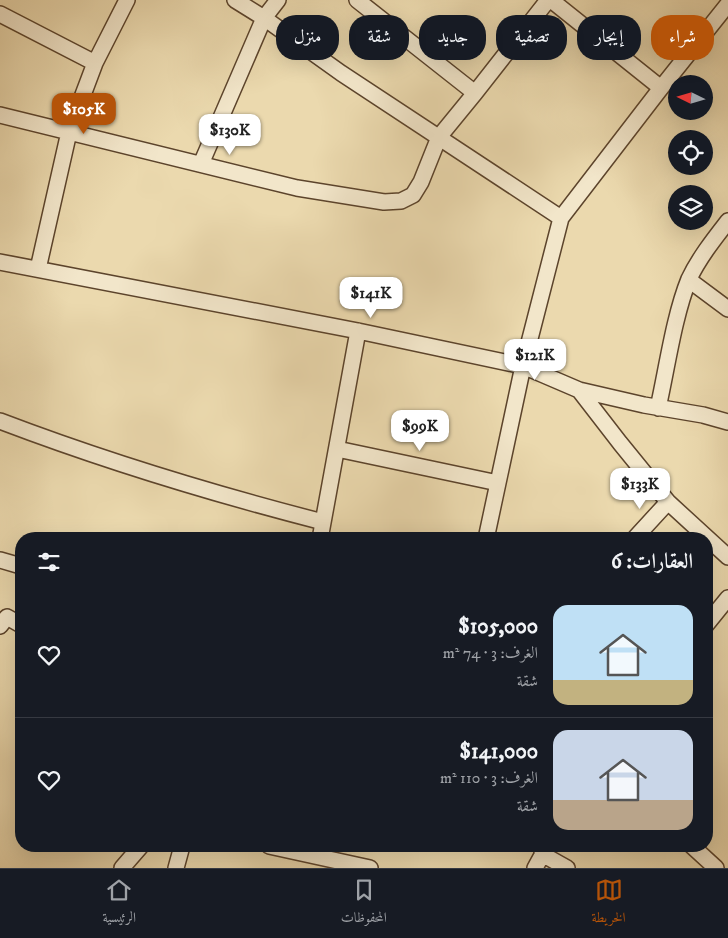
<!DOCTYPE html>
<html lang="ar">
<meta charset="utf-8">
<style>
:root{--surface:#171b24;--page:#20242c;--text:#f1f3f6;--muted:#9ea1a6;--line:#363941;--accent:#b45309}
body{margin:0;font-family:"IM FELL DW Pica",Amiri,serif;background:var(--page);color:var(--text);direction:rtl;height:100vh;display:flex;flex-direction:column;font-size:19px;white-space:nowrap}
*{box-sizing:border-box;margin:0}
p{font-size:16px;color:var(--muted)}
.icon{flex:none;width:28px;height:28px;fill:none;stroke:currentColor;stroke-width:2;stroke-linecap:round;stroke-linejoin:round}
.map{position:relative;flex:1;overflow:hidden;direction:ltr}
.drawer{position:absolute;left:15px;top:532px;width:698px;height:320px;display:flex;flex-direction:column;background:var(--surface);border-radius:20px;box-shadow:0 5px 20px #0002;direction:rtl}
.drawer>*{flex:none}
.guide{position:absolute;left:15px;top:15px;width:699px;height:45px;direction:rtl;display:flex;gap:10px}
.needle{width:32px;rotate:275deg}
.controls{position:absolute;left:668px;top:75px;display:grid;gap:10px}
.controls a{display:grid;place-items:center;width:45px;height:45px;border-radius:50%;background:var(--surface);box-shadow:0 5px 20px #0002;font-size:25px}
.price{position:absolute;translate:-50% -42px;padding:0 11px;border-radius:10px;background:#fff;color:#222;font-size:16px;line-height:32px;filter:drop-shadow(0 1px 2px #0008)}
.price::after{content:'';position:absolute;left:50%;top:30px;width:15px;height:11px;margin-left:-8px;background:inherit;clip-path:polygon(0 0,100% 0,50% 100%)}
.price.current{background:var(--accent);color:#fff}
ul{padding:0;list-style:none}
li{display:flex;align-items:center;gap:15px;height:125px;padding:0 20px}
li+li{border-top:1px solid var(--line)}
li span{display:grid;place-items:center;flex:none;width:140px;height:100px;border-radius:15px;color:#555}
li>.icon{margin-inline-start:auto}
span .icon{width:60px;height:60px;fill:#fffc;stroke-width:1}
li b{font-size:21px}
h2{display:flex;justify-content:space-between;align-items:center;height:60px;padding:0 20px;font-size:21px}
.chip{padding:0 18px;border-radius:20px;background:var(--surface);box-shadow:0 5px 20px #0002;font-size:18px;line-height:45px}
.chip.current{background:var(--accent);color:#fff}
.dock{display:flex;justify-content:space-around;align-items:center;height:70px;border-top:1px solid var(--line);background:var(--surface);font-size:14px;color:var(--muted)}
.dock a{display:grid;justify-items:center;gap:2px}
.dock .current{color:var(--accent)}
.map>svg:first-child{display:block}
</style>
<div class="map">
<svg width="728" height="868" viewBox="0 0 728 868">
<rect width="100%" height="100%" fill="#ebd9ae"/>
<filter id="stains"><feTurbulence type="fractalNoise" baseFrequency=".004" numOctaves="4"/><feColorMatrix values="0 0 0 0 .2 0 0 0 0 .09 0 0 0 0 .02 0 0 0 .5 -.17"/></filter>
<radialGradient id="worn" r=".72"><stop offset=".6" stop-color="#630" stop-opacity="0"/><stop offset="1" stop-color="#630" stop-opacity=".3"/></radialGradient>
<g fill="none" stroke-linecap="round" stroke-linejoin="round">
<g stroke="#5c442c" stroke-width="18">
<path id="minor" d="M235 0 264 18 341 73 561 218
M357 0 475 93
M551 0 661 88
M0 14 95 63
M0 115 297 188 384 202 401 201 413 195 421 182 439 137 475 93 548 0
M201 164 264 18 278 0
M0 262 358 331 523 366 579 390 644 405 703 415 728 422
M38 269 69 132 95 63 127 0
M689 280 728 309
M579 390 620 443 668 502 728 557
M658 408C667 368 674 316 689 279 699 258 714 239 728 221
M0 421C105 461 214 494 323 522
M337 449 498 483
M320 539 358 331
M486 539 523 366 561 218 661 88 728 4
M634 539 668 502
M0 560 21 566
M706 625 728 598
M0 626 7 617 21 625
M269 846 370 868
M692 846 716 868
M542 854 567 868
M122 868 141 846
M176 868 182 846
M535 868 547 846"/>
</g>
<use href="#minor" stroke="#f2e6ca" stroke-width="15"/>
</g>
<rect width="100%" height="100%" filter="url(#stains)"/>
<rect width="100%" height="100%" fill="url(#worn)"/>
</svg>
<div class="controls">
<a><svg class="needle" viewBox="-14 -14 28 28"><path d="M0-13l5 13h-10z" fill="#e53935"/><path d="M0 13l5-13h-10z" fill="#9ea1a6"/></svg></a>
<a><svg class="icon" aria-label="locate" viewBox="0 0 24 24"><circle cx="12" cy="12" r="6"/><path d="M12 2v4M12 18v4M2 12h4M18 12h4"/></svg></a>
<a><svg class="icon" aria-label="layers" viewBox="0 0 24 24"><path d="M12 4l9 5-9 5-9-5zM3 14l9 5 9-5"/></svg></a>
</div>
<b class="price current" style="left:84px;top:135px">$105K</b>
<b class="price" style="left:230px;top:156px">$130K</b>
<b class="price" style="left:371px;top:319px">$141K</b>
<b class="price" style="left:535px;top:381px">$121K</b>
<b class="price" style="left:420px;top:452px">$99K</b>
<b class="price" style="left:640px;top:510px">$133K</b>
<div class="guide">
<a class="chip current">شراء</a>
<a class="chip">إيجار</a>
<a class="chip">تصفية</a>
<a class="chip">جديد</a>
<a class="chip">شقة</a>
<a class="chip">منزل</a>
</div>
<section class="drawer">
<h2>العقارات: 6<svg class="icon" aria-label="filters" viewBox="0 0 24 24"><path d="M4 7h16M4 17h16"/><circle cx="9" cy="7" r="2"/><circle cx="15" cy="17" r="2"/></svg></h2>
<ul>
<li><span style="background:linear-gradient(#bfe0f5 75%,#c2b280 0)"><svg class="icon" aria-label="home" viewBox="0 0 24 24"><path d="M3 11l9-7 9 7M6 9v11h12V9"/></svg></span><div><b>$105,000</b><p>الغرف: 3 · 74 m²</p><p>شقة</p></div><svg class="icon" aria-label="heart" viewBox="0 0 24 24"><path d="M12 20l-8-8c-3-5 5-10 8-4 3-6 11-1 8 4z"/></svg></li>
<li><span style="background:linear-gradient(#c9d6e8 70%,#b9a48a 0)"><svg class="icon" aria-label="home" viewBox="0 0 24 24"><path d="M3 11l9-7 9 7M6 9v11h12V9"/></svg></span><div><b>$141,000</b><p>الغرف: 3 · 110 m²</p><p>شقة</p></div><svg class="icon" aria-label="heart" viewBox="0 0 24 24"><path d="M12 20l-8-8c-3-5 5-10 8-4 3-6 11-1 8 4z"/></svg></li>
</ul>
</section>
</div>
<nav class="dock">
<a class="current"><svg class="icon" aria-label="map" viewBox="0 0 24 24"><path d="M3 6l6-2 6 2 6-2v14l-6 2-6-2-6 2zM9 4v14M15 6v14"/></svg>الخريطة</a>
<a><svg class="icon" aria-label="saved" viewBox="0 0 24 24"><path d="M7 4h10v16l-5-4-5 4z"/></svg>المحفوظات</a>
<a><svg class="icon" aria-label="home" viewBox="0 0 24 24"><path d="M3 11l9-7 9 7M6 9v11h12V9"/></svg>الرئيسية</a>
</nav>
